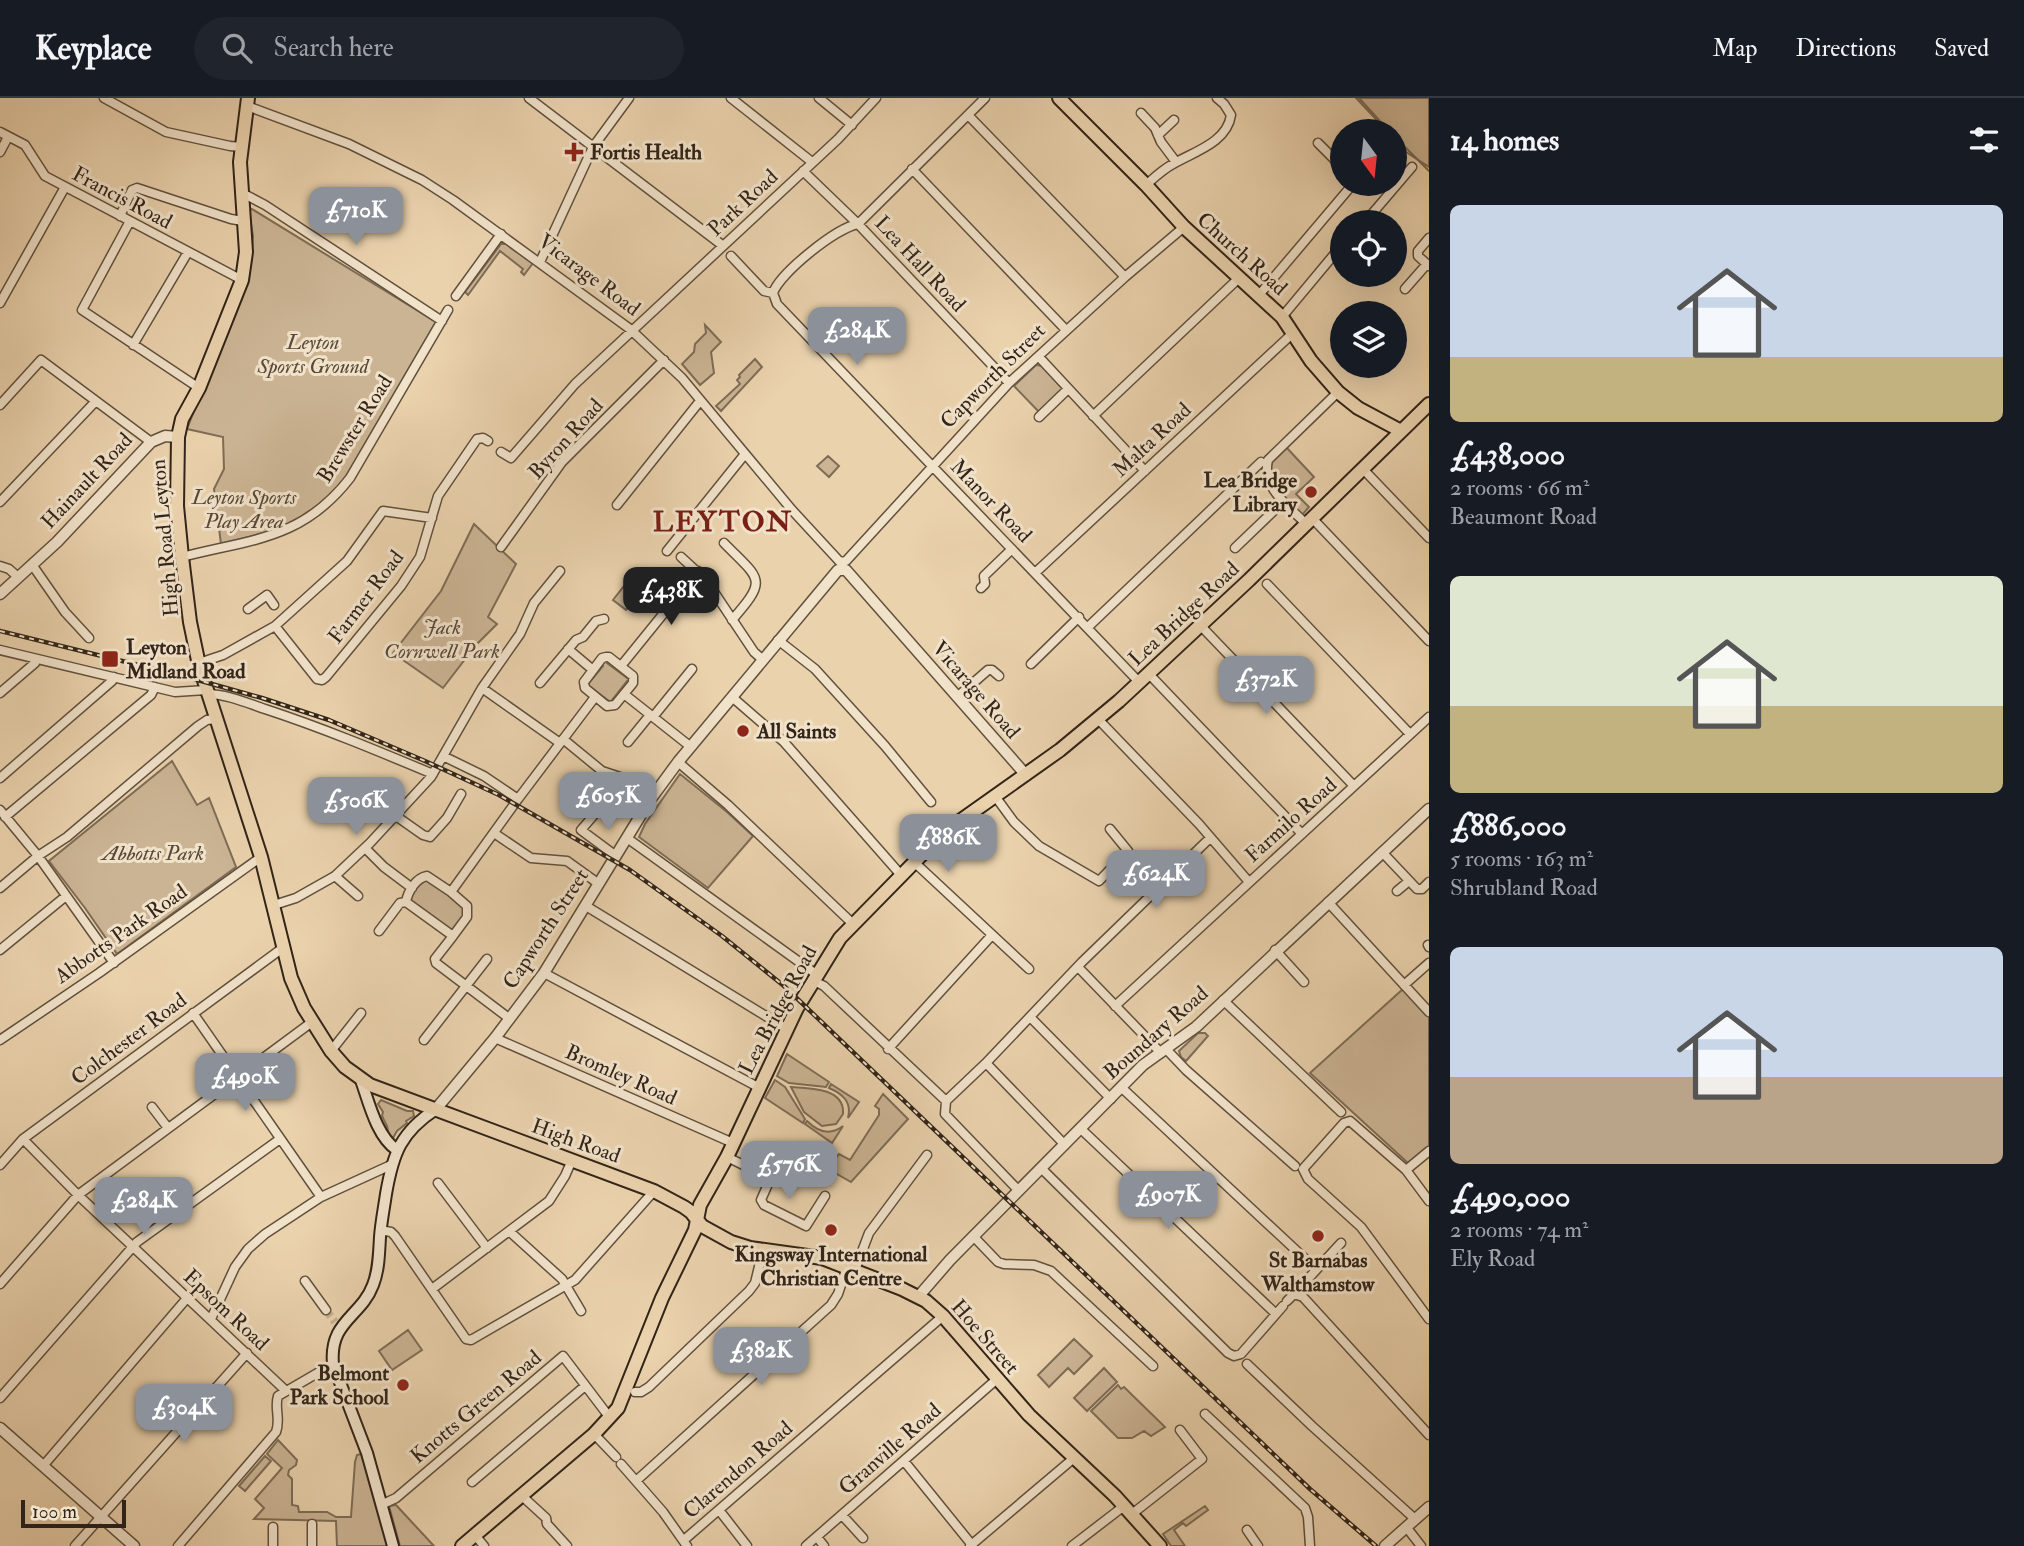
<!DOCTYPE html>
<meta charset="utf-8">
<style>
:root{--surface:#171b24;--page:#20242c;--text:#f1f3f6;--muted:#9ea1a6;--line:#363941;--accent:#8c9099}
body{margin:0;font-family:"IM FELL Double Pica",serif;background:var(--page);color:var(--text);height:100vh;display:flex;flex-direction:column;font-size:26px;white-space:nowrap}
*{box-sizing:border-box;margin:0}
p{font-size:23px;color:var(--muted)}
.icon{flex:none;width:38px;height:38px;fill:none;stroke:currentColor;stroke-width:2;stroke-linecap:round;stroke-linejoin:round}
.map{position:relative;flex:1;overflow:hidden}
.sheet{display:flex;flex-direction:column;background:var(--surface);width:595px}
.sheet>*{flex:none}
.needle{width:46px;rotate:165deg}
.buttons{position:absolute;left:1330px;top:21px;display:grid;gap:14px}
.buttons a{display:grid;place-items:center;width:77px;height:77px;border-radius:50%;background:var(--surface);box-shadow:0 7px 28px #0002;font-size:35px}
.scale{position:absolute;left:21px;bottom:18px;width:105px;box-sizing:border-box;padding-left:7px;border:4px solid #322418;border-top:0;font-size:19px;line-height:24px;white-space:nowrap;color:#322418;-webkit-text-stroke:5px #f1e2ca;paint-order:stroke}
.price{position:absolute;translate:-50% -60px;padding:0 16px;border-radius:14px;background:var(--accent);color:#fff;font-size:23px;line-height:46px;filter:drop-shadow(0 2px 4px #0008)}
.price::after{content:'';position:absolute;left:50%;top:42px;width:21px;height:16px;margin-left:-10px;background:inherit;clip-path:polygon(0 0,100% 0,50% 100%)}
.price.on{background:#222;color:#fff}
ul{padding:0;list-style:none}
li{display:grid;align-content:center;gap:14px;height:371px;padding:0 21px}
li span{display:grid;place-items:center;height:217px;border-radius:10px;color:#555}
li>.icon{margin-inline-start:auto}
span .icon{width:126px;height:126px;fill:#fffc;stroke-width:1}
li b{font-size:30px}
h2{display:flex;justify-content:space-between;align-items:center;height:84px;padding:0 21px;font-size:30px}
header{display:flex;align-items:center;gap:42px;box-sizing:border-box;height:98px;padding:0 35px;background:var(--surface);border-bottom:2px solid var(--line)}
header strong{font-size:33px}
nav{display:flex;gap:38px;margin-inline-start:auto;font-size:24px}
.search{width:490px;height:63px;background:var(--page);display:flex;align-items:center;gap:18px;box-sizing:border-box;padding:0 24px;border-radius:38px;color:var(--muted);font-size:26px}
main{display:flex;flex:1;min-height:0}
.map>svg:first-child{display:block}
</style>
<header>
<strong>Keyplace</strong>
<div class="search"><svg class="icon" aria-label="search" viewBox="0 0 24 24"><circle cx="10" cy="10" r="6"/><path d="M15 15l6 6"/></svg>Search here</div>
<nav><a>Map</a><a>Directions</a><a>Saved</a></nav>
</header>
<main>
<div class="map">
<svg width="1429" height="1448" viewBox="0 0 1429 1448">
<rect width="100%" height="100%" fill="#ead2ad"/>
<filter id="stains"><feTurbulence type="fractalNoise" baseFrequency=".00286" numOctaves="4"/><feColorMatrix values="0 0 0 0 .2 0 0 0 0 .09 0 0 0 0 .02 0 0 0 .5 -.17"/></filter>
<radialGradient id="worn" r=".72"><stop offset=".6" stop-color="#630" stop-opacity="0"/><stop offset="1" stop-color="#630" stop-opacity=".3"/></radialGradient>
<path fill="#cbb494" stroke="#7e6c56" stroke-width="2" d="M1356 0H1429V69L1406 54 1395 41V33H1387Z
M252 111 436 224 344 382C305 427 276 432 221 446L214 391 224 371 223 339 187 331 251 168 253 138 249 113Z
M501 146H506L533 165 524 177 521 174 523 171 500 153 468 197 465 194Z
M705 227 721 244 711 254 714 275 700 287 682 266 694 254 695 246 706 235Z
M755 261 762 269 721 313 716 308 740 286 737 282 740 279 739 277Z
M1036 267 1043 268 1064 291 1040 315 1014 288Z
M1286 349 1314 379 1296 396 1309 409 1302 417 1283 398 1270 373 1273 359Z
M828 358 839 368 829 379 817 368Z
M474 426 516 466 488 519 497 526 476 547 443 590 393 555 441 493Z
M624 488 637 499 626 512 613 502Z
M604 562H609L607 565 627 580 629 578 630 582 627 583 612 602 613 604 608 605 609 603 589 588 588 589 587 583 589 585 603 568 601 566Z
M172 663 197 707 209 700 236 769 117 856 85 810 49 763Z
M680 676 727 714 753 738 708 790 639 739 645 726Z
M427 778 469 811 453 838 406 804 407 797Z
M1403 891 1429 919V1049L1409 1066 1310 975Z
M1198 935H1205L1208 938 1186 963 1181 959 1179 953Z
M787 956 829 984 826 989 789 985 777 978Z
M775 982 785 989 805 1021 803 1025 765 1000Z
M831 986 859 1004 848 1020C852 1004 843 996 829 990Z
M791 989C810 990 845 990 843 1016L836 1026 822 1028 804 1014Z
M883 996 908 1021 851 1084 823 1068 832 1058 836 1060 839 1056 850 1062 879 1017V1011L875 1008Z
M381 1002 407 1013H413L414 1018 406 1023 407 1025 397 1033 393 1040 389 1038 387 1028 382 1018 383 1014 378 1006Z
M807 1023C818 1034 830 1038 843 1028L832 1045 805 1026Z
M408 1232 422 1252 392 1272 379 1253Z
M1074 1241 1092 1258 1074 1276 1068 1270 1049 1289 1038 1277Z
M1104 1270 1117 1284 1087 1313 1074 1300Z
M1118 1287 1121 1291 1124 1289 1165 1329 1151 1338 1144 1333 1132 1340H1118L1091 1313Z
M278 1342 297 1362 296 1367 289 1372 288 1377 292 1381V1407L298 1408 299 1414H327L336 1419H351L355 1364 357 1357 361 1356 380 1409 388 1448H337L336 1423 254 1421 264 1410 255 1401 282 1370 267 1356Z
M265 1358 271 1363 245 1393 239 1388Z
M396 1407 434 1448H400L389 1408Z
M1205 1408 1208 1412 1186 1428 1183 1425 1174 1432 1185 1448H1171L1163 1436Z"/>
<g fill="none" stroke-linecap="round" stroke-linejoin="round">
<path stroke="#7b6953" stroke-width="2" d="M1359 0 1389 33
M1395 39 1429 73"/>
<path stroke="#c5af8f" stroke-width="8" stroke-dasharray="8 4" stroke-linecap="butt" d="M326 1212 335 1224"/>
<g stroke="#60503d" stroke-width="11">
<path id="minor" d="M104 0 166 34 230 48 242 49
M529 0 722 147
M731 0 812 64
M819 0 852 27
M247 8 349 46 422 82 453 102 630 231 682 280 792 412 840 464 846 463 1009 285 1125 179 1184 129
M1141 15 1155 30 1161 44 1176 64
M968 17 1125 179
M0 34 25 47 45 78 242 182
M1158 37 1174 22
M1318 45 1342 69
M0 54 8 39
M912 71 1066 232
M803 73 858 126 1009 285
M1146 87C1155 79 1162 72 1173 66 1193 54 1227 45 1231 17L1224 6 1217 0
M242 97 248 98 265 107 442 223
M120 118 132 92 137 90 231 121 243 123
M130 123 82 212 199 290
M1365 124 1412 69
M858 126 985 0
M1429 140 1418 153V158L1429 168
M731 158 764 193 773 195 777 206 1139 584
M540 164 593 49 629 0
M1405 191 1427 166
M773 195C780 175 836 130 858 126
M1259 197 1353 86
M456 198 501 136
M0 205 65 89
M1282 219 1342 147
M133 247 188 154
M1039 259 1145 373
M0 307 41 262 151 344
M1093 318 1239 180
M1039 319 1068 291
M501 354 511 360 575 286 838 41 876 0
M1363 371 1429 440
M0 404 95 304
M617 407 700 303
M1312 420 1429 543
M1306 426C1289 408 1261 390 1268 362L1338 294
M724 445C760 482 769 480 732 522
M501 449 562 364 664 262
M1235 450 1283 404
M667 453 745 356
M182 459C251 441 302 442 350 380L448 212
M681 459 706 482 754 554 762 561
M0 468 9 471 18 479
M33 468 65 514 89 540
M1035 475 1293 235
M1267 486 1410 636
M981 490 985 486 984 478 1012 451
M631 492 645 476 676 501
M248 511 267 497 274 507
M1200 527 1354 688
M275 528 317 581 322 582 326 579 401 488 420 459 438 398 477 341 483 340 488 343
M1088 529 1261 364
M778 542 815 571 885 648 931 704
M568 551 593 572
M0 552 175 594 206 592
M606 559H609L633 578V585L615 607 607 608 585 590 584 584 602 560Z
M199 565 223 557 275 528 347 463 383 413 432 420
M1031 566 1079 519
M621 568 698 473
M1148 575 1302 736
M540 585 576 542 583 539 596 523 604 521
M482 590 560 645
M0 595 35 565 37 561
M207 596C227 596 247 605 265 611 323 630 378 653 433 676
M624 596 691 649
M732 599 784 644 901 777
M957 599 988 572H992L999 578
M653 619 692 571
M1098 621 1199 726 1249 784
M563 641 602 673 623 680 650 702
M628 644 650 617
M445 659 484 678 518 701
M678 664 728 707 852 825
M0 680 112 583 114 579
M995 698 1014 724 1039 748 1099 783 1128 753 1110 731
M600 710 581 732 616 758
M0 712 38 758 114 865
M396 718 423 737 430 739 447 720 461 696
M5 719 151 597 155 589
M494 735 531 760 567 763 599 786
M627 740 816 876
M365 750 384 769 412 790
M1382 754 1417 791H1422L1429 784
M913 763 1029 871
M335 778 358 798
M427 778 451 794 467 808V819L453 838 406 804C408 793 416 780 427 778Z
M0 790 38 758 67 739 198 628 207 622 215 621
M1397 793 1409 783
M451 794 518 701 595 599
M1328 804 1429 914
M274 807 296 800 335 778 370 745 431 679 482 590 520 536 534 505 560 473
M586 808 787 931
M379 833 400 805 406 804
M453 838 435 861 436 865 510 921
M1428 847 1429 849
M0 852 66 798
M1275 852 1304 884
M1078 869 1161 955
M544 875 758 989
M812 882 824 888 946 1003
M1404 887 1429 865
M1223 902 1341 1014
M1115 908 1429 619
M193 915 321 1099
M1030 919 1111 1001
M495 940 733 1045
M0 942 99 875 261 759
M424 942 487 861
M888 951 992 837
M1166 951 1186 972 1295 1068
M331 953 361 915
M986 965 1065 1047
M1122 990 1316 1171
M946 1003 986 965 1082 864 1210 740
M946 1003 945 1016 1019 1093
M152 1009 168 1030
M1081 1031 1275 1215
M23 1041 78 1097 285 1292
M727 1059 768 1079V1086L761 1102 764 1107 806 1128 825 1098
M0 1067 23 1041 284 849
M1041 1070 1228 1255 1234 1258 1241 1256 1283 1208
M1406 1072 1429 1053
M438 1085 487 1150
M1429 1103 1406 1072 1350 1023 1344 1025 1303 1071 1308 1081 1361 1129 1429 1221
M380 1132 391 1134 395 1138 466 1241 471 1242 575 1182 654 1093
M509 1133 562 1181 581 1213
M973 1138 998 1164 1004 1166 1034 1167 1051 1173 1153 1268
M855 1172 869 1135 927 1057
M305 1183 326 1212
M1306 1183 1341 1145
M0 1186 78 1097 312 924
M432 1191 549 1103 565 1078 572 1062
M1287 1203 1294 1196 1303 1199 1429 1337
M211 1221 235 1169 248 1151 265 1136 321 1099 391 1067
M1247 1266 1312 1328 1415 1421
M635 1294H641L649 1289 749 1193 755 1185 763 1152
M0 1300 137 1144 280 1041
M1205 1316 1305 1410 1308 1419 1310 1448
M594 1336 616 1359
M904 1363 972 1447
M621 1366 663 1414 687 1448
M43 1368 188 1199
M636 1383 831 1207 838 1196 847 1169
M472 1384 585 1288
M522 1398 546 1420 547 1426 567 1448
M383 1406 396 1400 563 1258 610 1320
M719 1412 747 1448
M1132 1416 1202 1361 1180 1332
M842 1417 863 1440
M312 1426V1448
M273 1429V1448
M1407 1430 1421 1448
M1247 1432 1258 1448
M475 1437 484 1448
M817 1439 824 1448
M684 1442 943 1218
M75 1448 247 1255
M178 1448 276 1334C281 1321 274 1310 278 1298L333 1266
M806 1448 997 1281
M970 1448 1074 1360
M1072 1448 1124 1408"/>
</g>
<g stroke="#60503d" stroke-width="13">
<path id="tertiary" d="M0 496 57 444 151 344 165 338 178 339
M436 1011 495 940 544 875 650 702 678 664 838 472H846L1026 677
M918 1199 950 1162 1143 967 1196 929 1429 711
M0 1330 134 1448
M1385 1448 1429 1409"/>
</g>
<g stroke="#322418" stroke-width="14">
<path id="secondary" d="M361 982C369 1005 377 1039 397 1052
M393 1448 367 1355 333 1266C329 1223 361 1219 373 1187 379 1172 379 1155 380 1139 381 1125 384 1110 386 1096 393 1055 401 1034 436 1011"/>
</g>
<g stroke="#322418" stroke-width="16">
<path id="primary" d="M248 0 240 64 246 154 242 182 199 290 182 321 178 339 177 408 182 459 190 524 199 567 261 759 291 880 304 910 331 953 345 969 370 987 654 1093 684 1109 691 1114 702 1128 731 1144 750 1150 822 1160 902 1191 926 1203 943 1218 1029 1317 1115 1398 1160 1448
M1059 0 1146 87 1184 129 1282 219 1311 263 1338 294 1358 310 1401 333
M462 1448 594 1336 618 1310 662 1200 695 1132 700 1107 727 1059 797 910 840 840 943 735 1060 652 1119 603 1249 482 1429 306"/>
</g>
<use href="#minor" stroke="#f1e2ca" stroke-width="8"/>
<use href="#tertiary" stroke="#f1e2ca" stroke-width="10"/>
<use href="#secondary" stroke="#f1e2ca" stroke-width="10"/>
<use href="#primary" stroke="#ead2ad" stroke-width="12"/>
<g stroke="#322418" stroke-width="4.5">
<path id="rail" d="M0 533 187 579 262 600 329 622 425 663 499 697 630 772 722 838 784 888 1310 1391 1376 1448"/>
</g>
<use href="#rail" stroke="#f1e2ca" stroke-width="2" stroke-dasharray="5" stroke-linecap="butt"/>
</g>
<g fill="#8f2418" stroke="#f1e2ca" stroke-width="2.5">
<path d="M570.5 43.5h7v7h7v7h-7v7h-7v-7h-7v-7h7z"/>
<circle cx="1311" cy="394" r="7"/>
<rect x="101" y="552" width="18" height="18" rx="3.5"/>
<circle cx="743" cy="633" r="7"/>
<circle cx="831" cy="1132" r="7"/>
<circle cx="1318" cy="1138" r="7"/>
<circle cx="403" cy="1287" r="7"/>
</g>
<g text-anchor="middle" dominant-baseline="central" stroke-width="6" stroke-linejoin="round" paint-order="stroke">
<g font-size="21" font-weight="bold" fill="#322418" stroke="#f1e2ca" text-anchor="start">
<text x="590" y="54">Fortis Health</text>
<text x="1297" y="382" text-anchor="end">Lea Bridge<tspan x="1297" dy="24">Library</tspan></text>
<text x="126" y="549">Leyton<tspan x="126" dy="24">Midland Road</tspan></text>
<text x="757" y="633">All Saints</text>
<text x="831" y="1156" text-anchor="middle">Kingsway International<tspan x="831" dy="24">Christian Centre</tspan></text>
<text x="1318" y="1162" text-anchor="middle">St Barnabas<tspan x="1318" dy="24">Walthamstow</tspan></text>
<text x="389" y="1275" text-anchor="end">Belmont<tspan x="389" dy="24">Park School</tspan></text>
</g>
<g font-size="21" fill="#322418" stroke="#f1e2ca">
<text transform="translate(122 100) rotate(28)">Francis Road</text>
<text transform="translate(743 105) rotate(-43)">Park Road</text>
<text transform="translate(1242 156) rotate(42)">Church Road</text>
<text transform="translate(920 166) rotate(47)">Lea Hall Road</text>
<text transform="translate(589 177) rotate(37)">Vicarage Road</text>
<text transform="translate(993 278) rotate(-45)">Capworth Street</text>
<text transform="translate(355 331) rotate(-58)">Brewster Road</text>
<text transform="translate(566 341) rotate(-48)">Byron Road</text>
<text transform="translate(1152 342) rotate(-43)">Malta Road</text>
<text transform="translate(87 383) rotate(-47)">Hainault Road</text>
<text transform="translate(991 403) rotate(46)">Manor Road</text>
<text transform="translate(165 440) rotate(-95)">High Road Leyton</text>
<text transform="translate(366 499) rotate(-53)">Farmer Road</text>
<text transform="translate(1184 516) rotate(-43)">Lea Bridge Road</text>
<text transform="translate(976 592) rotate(49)">Vicarage Road</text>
<text transform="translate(1291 722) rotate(-42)">Farmilo Road</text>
<text transform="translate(546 831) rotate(-57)">Capworth Street</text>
<text transform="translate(121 836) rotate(-35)">Abbotts Park Road</text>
<text transform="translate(778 912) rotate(-62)">Lea Bridge Road</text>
<text transform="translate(1156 935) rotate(-41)">Boundary Road</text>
<text transform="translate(129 941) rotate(-37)">Colchester Road</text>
<text transform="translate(621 977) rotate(24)">Bromley Road</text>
<text transform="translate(576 1043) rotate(20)">High Road</text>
<text transform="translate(226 1212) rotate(43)">Epsom Road</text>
<text transform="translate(985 1239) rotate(49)">Hoe Street</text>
<text transform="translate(476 1309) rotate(-40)">Knotts Green Road</text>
<text transform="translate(890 1351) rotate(-41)">Granville Road</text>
<text transform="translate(738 1372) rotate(-41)">Clarendon Road</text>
</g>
<g font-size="21" font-style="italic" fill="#584837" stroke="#f1e2ca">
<text x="313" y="244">Leyton<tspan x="313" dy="24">Sports Ground</tspan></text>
<text x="244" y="399">Leyton Sports<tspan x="244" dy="24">Play Area</tspan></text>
<text x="442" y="529">Jack<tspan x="442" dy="24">Cornwell Park</tspan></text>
<text x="153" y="755">Abbotts Park</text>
</g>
<g font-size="28" font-weight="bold" letter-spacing="2" fill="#7a1f14" stroke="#f1e2ca">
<text x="723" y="424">LEYTON</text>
</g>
</g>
<rect width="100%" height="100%" filter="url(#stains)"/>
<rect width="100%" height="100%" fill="url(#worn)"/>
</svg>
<div class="buttons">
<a><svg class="needle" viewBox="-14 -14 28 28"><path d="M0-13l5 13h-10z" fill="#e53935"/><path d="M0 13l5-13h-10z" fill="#9ea1a6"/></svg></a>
<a><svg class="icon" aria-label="locate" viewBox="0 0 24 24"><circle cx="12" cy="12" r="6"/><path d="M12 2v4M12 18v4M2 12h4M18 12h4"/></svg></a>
<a><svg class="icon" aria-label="layers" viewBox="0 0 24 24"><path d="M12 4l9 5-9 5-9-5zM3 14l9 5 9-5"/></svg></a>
</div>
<div class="scale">100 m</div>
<b class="price" style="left:356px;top:149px">£710K</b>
<b class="price" style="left:857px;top:269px">£284K</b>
<b class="price on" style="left:671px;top:529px">£438K</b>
<b class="price" style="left:1266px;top:618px">£372K</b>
<b class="price" style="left:608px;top:734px">£605K</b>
<b class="price" style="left:356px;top:739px">£506K</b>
<b class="price" style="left:948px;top:776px">£886K</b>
<b class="price" style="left:1156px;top:812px">£624K</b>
<b class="price" style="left:245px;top:1015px">£490K</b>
<b class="price" style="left:789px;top:1103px">£576K</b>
<b class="price" style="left:1168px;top:1133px">£907K</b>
<b class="price" style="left:144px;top:1139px">£284K</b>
<b class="price" style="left:761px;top:1289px">£382K</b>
<b class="price" style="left:184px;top:1346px">£304K</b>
</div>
<section class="sheet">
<h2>14 homes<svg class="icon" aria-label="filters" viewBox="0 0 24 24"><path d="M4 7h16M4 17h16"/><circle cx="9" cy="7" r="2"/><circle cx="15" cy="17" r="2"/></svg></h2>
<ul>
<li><span style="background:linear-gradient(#c9d6e8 70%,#c2b280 0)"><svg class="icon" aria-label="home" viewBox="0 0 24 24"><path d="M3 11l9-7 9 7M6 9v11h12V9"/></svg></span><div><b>£438,000</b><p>2 rooms · 66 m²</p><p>Beaumont Road</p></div></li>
<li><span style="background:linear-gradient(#dfe7d0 60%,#c2b280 0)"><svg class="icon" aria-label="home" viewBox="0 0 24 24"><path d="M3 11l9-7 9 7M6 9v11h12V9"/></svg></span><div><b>£886,000</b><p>5 rooms · 163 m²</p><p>Shrubland Road</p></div></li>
<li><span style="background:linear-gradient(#c9d6e8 60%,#b9a48a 0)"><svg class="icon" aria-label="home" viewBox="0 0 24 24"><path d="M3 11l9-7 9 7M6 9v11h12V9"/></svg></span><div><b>£490,000</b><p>2 rooms · 74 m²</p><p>Ely Road</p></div></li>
</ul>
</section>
</main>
